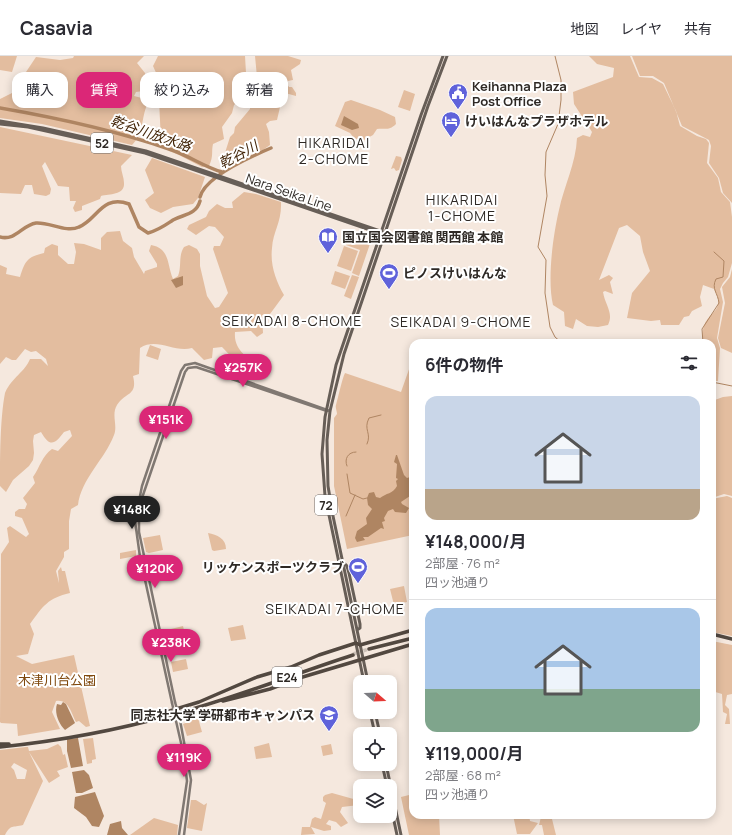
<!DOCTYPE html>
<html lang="ja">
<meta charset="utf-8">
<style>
:root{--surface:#fff;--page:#f2f2f3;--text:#2b2b33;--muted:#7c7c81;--line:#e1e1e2;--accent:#db2777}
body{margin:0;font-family:Manrope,"Noto Sans JP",sans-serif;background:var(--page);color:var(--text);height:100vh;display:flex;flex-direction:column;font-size:15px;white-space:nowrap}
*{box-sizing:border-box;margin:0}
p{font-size:13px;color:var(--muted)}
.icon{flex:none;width:22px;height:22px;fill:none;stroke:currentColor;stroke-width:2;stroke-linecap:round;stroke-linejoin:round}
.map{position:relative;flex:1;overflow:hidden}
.panel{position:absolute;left:409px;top:283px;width:307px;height:480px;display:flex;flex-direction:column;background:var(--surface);border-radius:12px;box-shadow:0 2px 10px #0003}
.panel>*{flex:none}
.guide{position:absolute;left:12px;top:16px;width:337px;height:36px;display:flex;gap:8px}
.needle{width:26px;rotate:109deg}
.controls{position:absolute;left:353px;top:619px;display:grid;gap:8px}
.controls a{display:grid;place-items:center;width:44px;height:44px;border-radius:8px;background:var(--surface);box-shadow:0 2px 10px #0003;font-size:20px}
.price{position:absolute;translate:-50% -34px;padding:0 9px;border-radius:14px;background:var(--accent);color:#fff;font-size:13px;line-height:26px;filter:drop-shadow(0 1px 2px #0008)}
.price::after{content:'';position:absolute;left:50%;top:24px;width:12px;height:9px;margin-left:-6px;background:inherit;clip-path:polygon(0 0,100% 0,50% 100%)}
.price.current{background:#222;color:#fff}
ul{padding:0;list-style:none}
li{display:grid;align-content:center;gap:8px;height:212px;padding:0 16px}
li+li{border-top:1px solid var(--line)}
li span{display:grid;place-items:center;height:124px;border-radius:12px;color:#555}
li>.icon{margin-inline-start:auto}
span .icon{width:72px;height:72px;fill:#fffc;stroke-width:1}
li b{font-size:17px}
h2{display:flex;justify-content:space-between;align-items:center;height:48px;padding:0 16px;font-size:17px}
.tag{padding:0 14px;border-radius:12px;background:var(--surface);box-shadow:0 2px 10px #0003;font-size:14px;line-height:36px}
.tag.current{background:var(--accent);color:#fff}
header{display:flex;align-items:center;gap:24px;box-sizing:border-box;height:56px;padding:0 20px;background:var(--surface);border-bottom:1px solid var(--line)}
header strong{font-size:19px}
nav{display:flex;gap:22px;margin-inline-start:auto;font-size:14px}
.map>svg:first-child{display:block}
</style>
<header>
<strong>Casavia</strong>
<nav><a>地図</a><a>レイヤ</a><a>共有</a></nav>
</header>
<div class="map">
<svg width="732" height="779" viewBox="0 0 732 779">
<rect width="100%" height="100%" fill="#f5e8de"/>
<path fill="#e3bd9f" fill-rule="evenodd" d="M0 0H17L12 16 0 14Z
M74 0H144L137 7 145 17 148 31 143 35 136 36 134 40 142 42 147 49C141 63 144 77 132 89L42 68 0 62V43L12 37 36 1 60 4 73 2Z
M158 0H245L247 34 244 40 234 49 232 57 222 71 224 83 213 88C211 97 214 99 209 110L202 111 179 99 169 95 161 85 159 44 162 30 153 10Z
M255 0H288L301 4 300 8 291 14 293 24 288 25 287 28 289 31H292L296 37V40L285 37 278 39 280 51 277 64 270 65 266 68 269 76 270 89 263 94 247 96 228 109 225 108 224 100 230 81 234 77 235 71 250 53V48L257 39 269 32 273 23 270 21 262 24 257 21Z
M589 0H630L639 21 652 22 663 28 676 55 680 70 697 80 706 83 709 87 707 107 718 122 721 136 730 146 732 161V207L728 221 723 227 720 233 723 246 717 282 720 292 718 325H713C715 312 712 300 712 287H704C703 283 702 278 703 274 706 255 727 257 714 233L703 229 700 241 702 250 692 255 689 260 684 261 679 269H661L660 264 651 265 627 262 632 237 650 215 643 196 640 180 627 169 619 172 599 224 609 219 613 222 610 226 613 238 605 235 603 236C605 249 614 257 608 269L598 271 587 270 576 263 573 273 565 270 564 256 553 249C547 224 553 179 559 154 564 130 576 107 577 82L583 79 590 81 592 76 574 48 573 36 613 21 614 12 597 8Z
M632 0H732V147L723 137 719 122 709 107 711 90 709 84 682 70 664 27 653 20H640Z
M404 34 415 38 410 55 398 51Z
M351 44 380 54 395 61 396 68C389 75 385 72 377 73L373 79 362 85 354 82 350 77 335 70 345 46Z
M0 71 132 99 121 110C121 116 124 121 124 127 125 139 110 138 101 140L100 143 82 150V154L75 156 73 152 76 145H70L69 131 58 130 45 106 42 110 51 133 50 138 46 140 34 138 32 129H25L21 138 0 137Z
M396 100 401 101 402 104 399 114 396 115 394 112 391 113Z
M152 102 205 121 198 142 193 148 173 151 161 157 150 152 145 144 154 137 145 114Z
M244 136 256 138 281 146C282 166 273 175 272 192 270 209 276 225 284 239L270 258 262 259 263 277 257 281 251 275 235 276C233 299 255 300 258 323L246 316 222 291 213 292 212 302 204 304 192 292C174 297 157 281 140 292L139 318 133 320C138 340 125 336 117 349 111 359 118 369 114 379 105 403 81 423 78 449L71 453 69 465V493L64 496V501L56 515 59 527 58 515 61 511 62 515H65L70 537C48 542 43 550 30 568L34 578 28 598 16 600 32 608 74 599 90 670 86 671 79 665 76 666C71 657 69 643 56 645L52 656 60 673 18 680 17 668 1 667 0 666 1 498 9 486 7 472 10 470 26 481 29 478 22 462 15 460V456L19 453H25L27 448 23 442 35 427 33 421C40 411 42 400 52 393L58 395 72 380 70 374 64 376C55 388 50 392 41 376L34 379 33 385 34 397 33 404 29 410 13 424 6 436 0 430C0 403 0 363 5 337 12 321 25 316 30 303H41L48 310 46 303 36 295 31 296 25 293 16 304H12L6 301 0 308V209L7 212 6 218 20 221C25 205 27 201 44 197L45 192 52 188 58 190V199L68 208H74L76 196 74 187 84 188 101 194V182L107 176 120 175 123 185 132 192 134 201 144 218 145 215 157 211V208L149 195 151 189C170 192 167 209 173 223L178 220C182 210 178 200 184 191L189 189 197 193 200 198V210L207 240 215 252 219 251 228 237 213 193 214 190H220L224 181 215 171 209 170 196 179 187 173 189 169 206 161 209 155 217 148 225 152H233L232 146Z
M351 174 372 182 359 220 352 217 360 194 346 189Z
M344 190 358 195 351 215 337 210Z
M732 213V297L721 292 718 282 725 247 722 231 730 221Z
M335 215 350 220 345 233 331 228Z
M352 219 359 221 351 243 344 240Z
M150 289 161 293 158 304 146 300Z
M413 302V479L347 493 334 430V362L337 358C337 355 335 351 336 349 338 342 342 323 345 317L401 336Z
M732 340V440L724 438 712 442V345L723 341Z
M727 440 732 442V580L712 576V443Z
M208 477C217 479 226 482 226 493L214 495 212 494Z
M160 479 163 494 149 497 146 496 143 482Z
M136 494V500L120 503V497Z
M404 530 407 546 394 549 390 533Z
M243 569 246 583 231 585 228 572Z
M183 570 188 591 169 595 163 575Z
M712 585 732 589V638L727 639 725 649 729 653 730 668H725L727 658 723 656 722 638 712 635Z
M186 603 188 613 173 616 171 606Z
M198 662 202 676 187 680 183 668Z
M93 682 96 703 92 704V707L87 708 83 683Z
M269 687 272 701 256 703 254 691Z
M58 688 61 691 63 699 65 698 68 711 57 715 60 720 49 727 29 696 43 725 23 769C12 772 11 768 5 779H0V694L26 691H28L29 695 47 693ZM14 707 27 714 25 723H17L14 714 11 711Z
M331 688 333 698 323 700 321 690Z
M332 737 357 744 359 749 342 751 340 756 348 767 341 771 336 766 329 764 326 768 331 770V774L324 775 311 771 315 778 301 779 302 771H310L312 763 315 761 321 763 326 747 323 745V741L325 739Z
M413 738V759H439L440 779H409L401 741Z
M191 744H196L204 749 207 747 202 775 187 772Z
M513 759H529L530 765 538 767 530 778H517Z
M540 759H551L556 779H544L542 769H539L541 761Z
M154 762 178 769 177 779H130Z"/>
<path fill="#af8562" d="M344 60 358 68 359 72 352 74 341 69Z
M183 220V229L176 232 171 224Z
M396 399H397L404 419 407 422 413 420V438L401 446 402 448 409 452 406 457 395 456 393 453 388 455 384 462 385 465 382 466 384 473 381 472 368 481H363L365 484 357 486 355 482 357 475 367 468 366 462 372 453 368 449 367 442 369 437 374 436 376 441 380 442C386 437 393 438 397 430L396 425 398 423 396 422 397 408 394 406Z
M63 646 66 648 75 667 65 674C59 668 54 657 57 648L61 649Z
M78 682 83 710 71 712 67 695V683Z
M84 714 89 719 93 732 82 737H76L72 716Z
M95 736 104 760 99 771 92 770 86 761 74 752 75 741Z
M121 765 122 772 128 779H107L110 768Z"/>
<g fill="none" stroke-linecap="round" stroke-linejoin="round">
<path stroke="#af8562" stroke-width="1" d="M555 0 561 24V44L558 68 546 96 545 119 547 140 538 191 546 204 545 237 550 271 555 281 562 287
M703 287 702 273 719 247C718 237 711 233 716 223L723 221 724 205 714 196
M712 307 714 314 713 326
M712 326 732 330
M367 388C372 377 363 374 369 362L381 359
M347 410C344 403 348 396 356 396
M347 418 350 437 363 443 367 442
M346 460 355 439"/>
<path stroke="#af8562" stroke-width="3.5" d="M0 52C58 62 114 74 169 93 188 99 204 111 222 116
M200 141C205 121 252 100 271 92
M0 181C16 185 22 169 36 167 50 166 66 177 79 171 97 164 102 138 129 148L139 171 148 177C159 174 164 170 173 164 184 158 196 159 200 145"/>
<path stroke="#cdc2b9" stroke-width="3.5" stroke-dasharray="3.5 2" stroke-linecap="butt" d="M353 598 369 593"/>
<path stroke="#807872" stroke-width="2.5" d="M175 646 139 476V461L142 442 185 316 188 312 196 311 327 355
M172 647 140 501 135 465 142 430 181 315 185 309 195 307 330 355
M180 664 191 724 184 779
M176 665 184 700 187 725 179 779"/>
<path stroke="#675e57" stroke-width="3" d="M0 65 43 72 146 95 383 176
M0 68 28 71 145 97 382 178
M342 505 347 510 349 517 360 568V572L357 574
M364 626 325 440 322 398 325 361 336 309 421 59 443 0
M368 626 333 460 328 430 327 384 330 355 344 298 428 50 447 0
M370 656 375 678
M375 656 380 678
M382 708 387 730
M386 708 401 779
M390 746 397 779"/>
<path stroke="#524840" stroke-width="3.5" d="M712 578 732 583
M369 593 413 582
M223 645 270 633 296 623 413 588
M137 665 199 646 257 621 291 611 319 599 356 587 360 589 413 574
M0 688H9
M0 691C59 685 118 674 175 658 235 642 294 618 353 599"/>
<path stroke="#807872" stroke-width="2.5" d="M175 646 180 664
M172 647 176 665"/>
</g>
<defs>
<g id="civic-pin" transform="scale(1)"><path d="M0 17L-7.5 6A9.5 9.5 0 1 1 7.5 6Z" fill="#5f62da" stroke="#fff"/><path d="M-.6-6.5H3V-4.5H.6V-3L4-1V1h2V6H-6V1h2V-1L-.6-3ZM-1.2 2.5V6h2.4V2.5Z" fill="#fff"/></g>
<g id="hotel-pin" transform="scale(1)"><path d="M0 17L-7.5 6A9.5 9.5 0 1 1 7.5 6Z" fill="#5f62da" stroke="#fff"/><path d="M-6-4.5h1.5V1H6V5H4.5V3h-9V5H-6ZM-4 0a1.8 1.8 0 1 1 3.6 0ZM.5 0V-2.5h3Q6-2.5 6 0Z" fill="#fff"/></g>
<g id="library-pin" transform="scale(1)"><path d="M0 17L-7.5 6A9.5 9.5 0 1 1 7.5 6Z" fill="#5f62da" stroke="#fff"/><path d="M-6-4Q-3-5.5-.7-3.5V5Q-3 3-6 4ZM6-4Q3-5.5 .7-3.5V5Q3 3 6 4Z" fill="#fff"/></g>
<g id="stadium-pin" transform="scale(1)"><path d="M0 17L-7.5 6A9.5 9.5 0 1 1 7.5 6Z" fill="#5f62da" stroke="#fff"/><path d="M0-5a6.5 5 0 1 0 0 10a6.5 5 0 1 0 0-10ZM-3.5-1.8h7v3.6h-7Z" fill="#fff"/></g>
<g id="university-pin" transform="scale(1)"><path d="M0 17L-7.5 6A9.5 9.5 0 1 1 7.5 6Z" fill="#5f62da" stroke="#fff"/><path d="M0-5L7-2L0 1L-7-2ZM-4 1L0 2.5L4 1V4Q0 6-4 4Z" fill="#fff"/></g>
</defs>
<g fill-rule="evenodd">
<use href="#civic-pin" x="458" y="37"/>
<use href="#hotel-pin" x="451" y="65"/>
<use href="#library-pin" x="328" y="181"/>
<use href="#stadium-pin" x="389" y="217"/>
<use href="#stadium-pin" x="358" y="511"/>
<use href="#university-pin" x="329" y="659"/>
</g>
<g text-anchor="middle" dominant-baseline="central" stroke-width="4" stroke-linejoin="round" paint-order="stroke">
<g fill="#fff" stroke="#6d6966" stroke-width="1">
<rect x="91" y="77" width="22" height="20" rx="3"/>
<rect x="315" y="439" width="22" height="20" rx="3"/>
<rect x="272" y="611" width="30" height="20" rx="3"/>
</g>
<g font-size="12" font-weight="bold" fill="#2e2925">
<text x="102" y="87">52</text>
<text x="326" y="449">72</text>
<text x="287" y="621">E24</text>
</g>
<g font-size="13" font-weight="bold" fill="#2e2925" stroke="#fff" text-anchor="start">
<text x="472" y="30">Keihanna Plaza<tspan x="472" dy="15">Post Office</tspan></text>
<text x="465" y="65">けいはんなプラザホテル</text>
<text x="342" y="181">国立国会図書館 関西館 本館</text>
<text x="403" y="217">ピノスけいはんな</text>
<text x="344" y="511" text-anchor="end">リッケンスポーツクラブ</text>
<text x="315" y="659" text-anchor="end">同志社大学 学研都市キャンパス</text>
</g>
<g font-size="13" fill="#2e2925" stroke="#fff">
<text transform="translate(289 136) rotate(19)">Nara Seika Line</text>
</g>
<g font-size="13" fill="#7f480d" stroke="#fff">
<text x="57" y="624">木津川台公園</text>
</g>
<g font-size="14" font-style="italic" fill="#412306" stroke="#fff">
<text transform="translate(151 77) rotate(19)">乾谷川放水路</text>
<text transform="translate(238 98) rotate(-28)">乾谷川</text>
</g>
<g font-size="14" letter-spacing="1" fill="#2e2925" stroke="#fff">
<text x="334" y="86">HIKARIDAI<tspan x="334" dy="16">2-CHOME</tspan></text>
<text x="462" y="143">HIKARIDAI<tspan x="462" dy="16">1-CHOME</tspan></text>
<text x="292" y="264">SEIKADAI 8-CHOME</text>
<text x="461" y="265">SEIKADAI 9-CHOME</text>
<text x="335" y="552">SEIKADAI 7-CHOME</text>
</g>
</g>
</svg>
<div class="controls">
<a><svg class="needle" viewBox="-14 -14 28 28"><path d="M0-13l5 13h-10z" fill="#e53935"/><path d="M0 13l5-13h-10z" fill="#7c7c81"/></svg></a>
<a><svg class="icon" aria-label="locate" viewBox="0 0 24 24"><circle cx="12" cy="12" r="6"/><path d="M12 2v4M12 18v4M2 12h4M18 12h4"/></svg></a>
<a><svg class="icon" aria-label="layers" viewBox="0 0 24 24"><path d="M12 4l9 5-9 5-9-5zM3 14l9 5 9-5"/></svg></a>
</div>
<b class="price" style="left:243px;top:332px">¥257K</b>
<b class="price" style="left:166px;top:384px">¥151K</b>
<b class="price current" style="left:132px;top:474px">¥148K</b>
<b class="price" style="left:155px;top:533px">¥120K</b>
<b class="price" style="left:171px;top:607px">¥238K</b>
<b class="price" style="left:184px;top:722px">¥119K</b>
<div class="guide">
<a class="tag">購入</a>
<a class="tag current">賃貸</a>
<a class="tag">絞り込み</a>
<a class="tag">新着</a>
</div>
<section class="panel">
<h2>6件の物件<svg class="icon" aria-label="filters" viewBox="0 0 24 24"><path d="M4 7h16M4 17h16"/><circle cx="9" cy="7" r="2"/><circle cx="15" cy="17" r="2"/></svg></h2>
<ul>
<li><span style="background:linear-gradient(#c9d6e8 75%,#b9a48a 0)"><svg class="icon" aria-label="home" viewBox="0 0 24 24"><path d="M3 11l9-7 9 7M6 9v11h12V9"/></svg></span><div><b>¥148,000/月</b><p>2部屋 · 76 m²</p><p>四ッ池通り</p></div></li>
<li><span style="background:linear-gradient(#a9c7e8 65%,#7fa58c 0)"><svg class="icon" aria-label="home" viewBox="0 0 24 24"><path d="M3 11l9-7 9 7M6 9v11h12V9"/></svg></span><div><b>¥119,000/月</b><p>2部屋 · 68 m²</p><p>四ッ池通り</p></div></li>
</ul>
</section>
</div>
